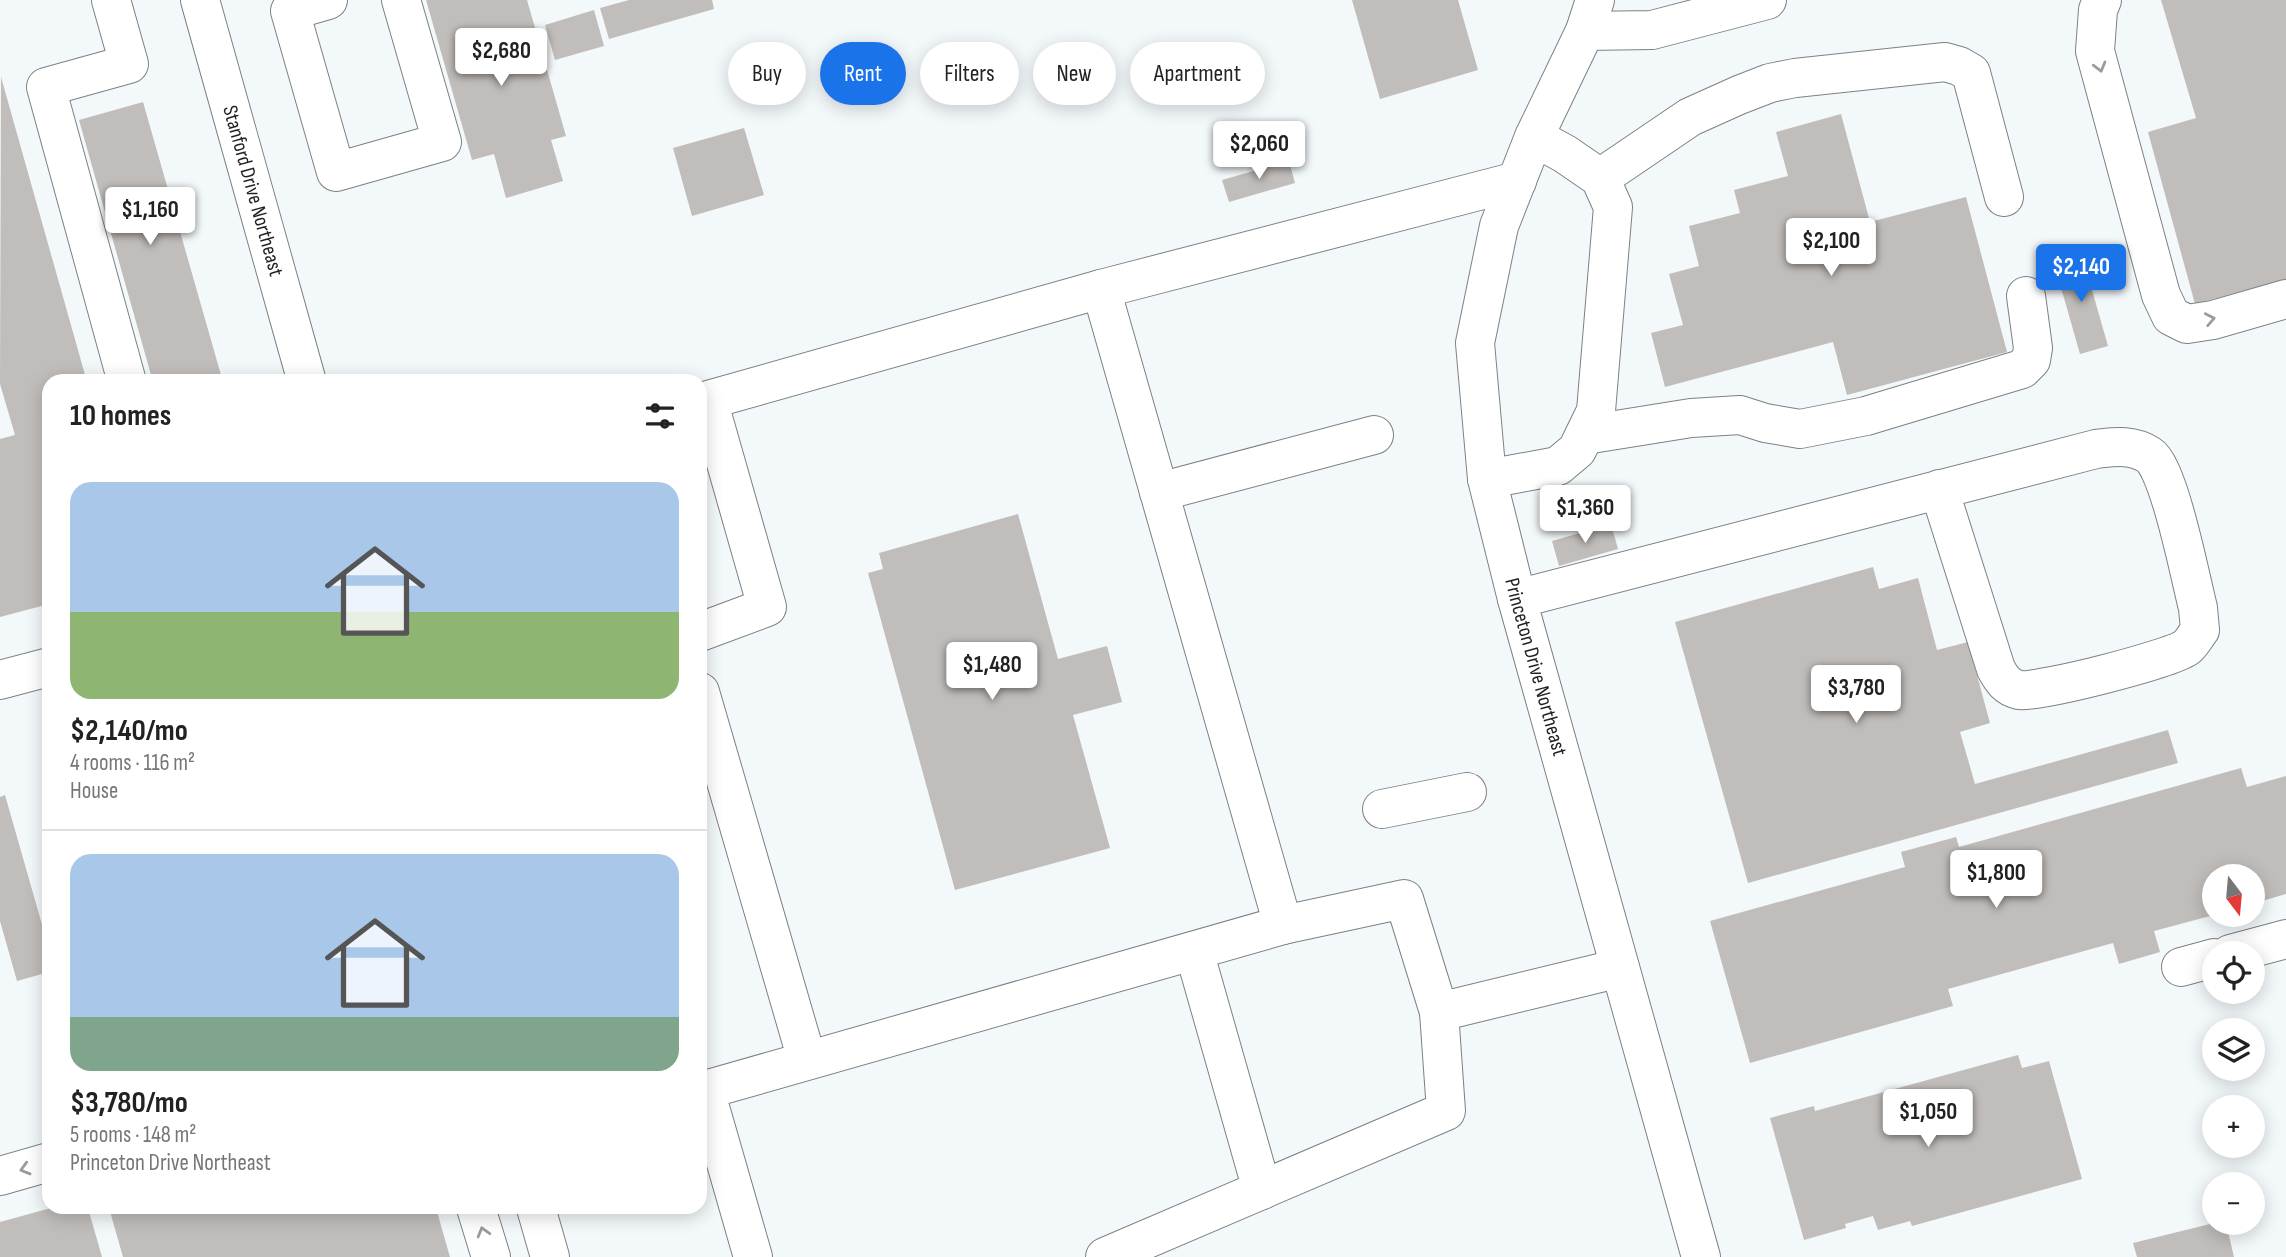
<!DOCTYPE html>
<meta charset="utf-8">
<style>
:root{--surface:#fff;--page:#f2f2f2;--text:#222;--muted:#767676;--line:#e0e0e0;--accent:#1a73e8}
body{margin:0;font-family:"Sofia Sans Condensed",sans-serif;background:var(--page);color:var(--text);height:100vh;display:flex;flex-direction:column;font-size:26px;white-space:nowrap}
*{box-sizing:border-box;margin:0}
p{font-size:23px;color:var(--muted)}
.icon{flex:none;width:38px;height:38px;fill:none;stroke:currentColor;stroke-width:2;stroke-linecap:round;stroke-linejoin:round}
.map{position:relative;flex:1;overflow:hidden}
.sheet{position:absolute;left:42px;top:374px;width:665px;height:840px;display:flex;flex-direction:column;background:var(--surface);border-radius:21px;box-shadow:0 4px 18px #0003}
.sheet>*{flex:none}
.banner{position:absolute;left:728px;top:42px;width:665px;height:63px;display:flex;gap:14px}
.needle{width:46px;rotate:164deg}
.tools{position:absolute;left:2202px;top:864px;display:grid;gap:14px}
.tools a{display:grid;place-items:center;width:63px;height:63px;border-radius:50%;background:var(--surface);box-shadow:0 4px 18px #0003;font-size:35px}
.price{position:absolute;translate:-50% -60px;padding:0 16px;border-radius:7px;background:#fff;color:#222;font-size:23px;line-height:46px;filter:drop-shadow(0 2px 4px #0008)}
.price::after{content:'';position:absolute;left:50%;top:42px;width:21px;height:16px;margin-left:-10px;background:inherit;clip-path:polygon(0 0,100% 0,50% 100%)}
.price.active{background:var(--accent);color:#fff}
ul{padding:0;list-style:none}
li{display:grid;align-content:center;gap:14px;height:371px;padding:0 28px}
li+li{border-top:2px solid var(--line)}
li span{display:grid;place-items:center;height:217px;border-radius:21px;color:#555}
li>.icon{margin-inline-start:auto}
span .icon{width:126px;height:126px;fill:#fffc;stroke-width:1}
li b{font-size:30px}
h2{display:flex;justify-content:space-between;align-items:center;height:84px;padding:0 28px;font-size:30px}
.tag{padding:0 24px;border-radius:32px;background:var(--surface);box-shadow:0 4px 18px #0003;font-size:24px;line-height:63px}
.tag.active{background:var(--accent);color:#fff}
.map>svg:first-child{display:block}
</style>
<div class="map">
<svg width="2286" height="1257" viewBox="0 0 2286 1257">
<rect width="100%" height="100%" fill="#f3f8fa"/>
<path fill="#c1bdba" d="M426 0H527L566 136 551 140 563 181 506 198 494 154 472 160Z
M629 0H712L714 9 609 39 600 8Z
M1352 0H1458L1478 70 1380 99Z
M2161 0H2286V279L2195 304 2148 132 2196 118Z
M594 10 604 46 555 60 545 25Z
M1 77 87 382H49V604L0 617V439L15 435 0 384Z
M143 102 223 382H153L79 120Z
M1841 114 1870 222 1966 197 2007 352 1847 395 1833 342 1665 387 1651 333 1683 325 1669 274 1699 266 1689 226 1740 213 1734 190 1788 176 1776 132Z
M744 128 764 195 692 216 673 148Z
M1289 161 1295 183 1229 202 1222 180Z
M2082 255 2108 346 2080 354 2054 263Z
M1018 514 1058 659 1107 646 1122 702 1073 715 1110 848 955 890 868 573 883 569 879 553Z
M1611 524 1618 549 1559 566 1552 541Z
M1873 567 1879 589 1918 578 1937 650 1968 642 1990 723 1960 732 1975 784 2168 730 2178 763 1748 883 1675 622Z
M2241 768 2247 787 2286 776V894L2252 904V877H2214V915L2154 931 2160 952 2119 964 2113 943 1948 989 1953 1006 1750 1063 1710 921 1905 867 1901 852 1956 837 1959 847Z
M5 795 49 949V972L17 981 0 921V797Z
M2018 1055 2022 1068 2049 1061 2082 1179 1912 1226 1910 1221 1878 1230 1873 1216 1845 1224 1846 1228 1804 1240 1770 1118 1814 1106 1815 1111Z
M51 1208H88L102 1257H0V1222Z
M109 1208H436L450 1257H123Z
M2214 1223H2226L2234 1257H2137L2133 1243Z"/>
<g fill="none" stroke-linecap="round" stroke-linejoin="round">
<g stroke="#7d8183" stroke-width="40">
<g id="minor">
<path d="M111 0 129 64 46 87 127 382"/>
<path id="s1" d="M200 0 307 382"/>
<path d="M328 0 290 11 336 172 442 142 401 0"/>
<path id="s2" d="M1595 0 1585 31 1534 137 1499 226 1475 343 1487 479 1517 599 1701 1257"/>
<path d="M2102 0 2098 10 2095 51 2161 295 2171 316 2187 324 2213 320 2286 299"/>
<path d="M1585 31 1652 30 1767 0"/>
<path d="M1600 178 1690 117 1739 95 1770 83 1795 78 1945 62 1959 66 1971 73 2004 197"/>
<path d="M1585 435 1691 418 1740 415 1765 423 1800 429 1866 416 2022 369 2031 360 2033 348 2026 296"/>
<path d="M1487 479 1558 466 1577 450 1596 411 1613 207 1600 178 1565 154 1534 137"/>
<path d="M1159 492 1374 435"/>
<path d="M1517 599 2096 449C2115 447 2131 444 2149 455 2169 467 2191 581 2198 608L2200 630C2196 635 2192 643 2187 647 2172 659 2038 693 2019 690 2007 687 2002 680 1996 669L1939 489"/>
<path d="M700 632 767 607 708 400 1101 289"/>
<path d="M0 680 49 667"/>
<path d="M700 692 807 1060"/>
<path d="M1382 809 1467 792"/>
<path d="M1283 925 1404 899 1439 1012"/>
<path d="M1194 951 1262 1190"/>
<path d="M2230 954 2286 939"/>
<path d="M2181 967 2214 958"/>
<path d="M0 1176 49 1162"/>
<path d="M476 1208 491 1257"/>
<path d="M536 1208 550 1257"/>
<path d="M753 1257 705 1090 1283 925 1101 289 1517 181"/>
<path d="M1105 1257 1446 1111 1439 1012 1620 968"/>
</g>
</g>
<use href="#minor" stroke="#fff" stroke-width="38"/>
</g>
<defs><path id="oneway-chevron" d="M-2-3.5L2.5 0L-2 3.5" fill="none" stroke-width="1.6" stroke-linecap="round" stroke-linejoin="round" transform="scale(1.75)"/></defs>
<g stroke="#9a9b9c">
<use href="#oneway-chevron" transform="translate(2100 67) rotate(75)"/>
<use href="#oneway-chevron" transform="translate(2210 319) rotate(-11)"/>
<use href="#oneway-chevron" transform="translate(25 1169) rotate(164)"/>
<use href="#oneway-chevron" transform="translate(483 1232) rotate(-106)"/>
</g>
<g text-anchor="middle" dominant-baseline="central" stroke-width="6" stroke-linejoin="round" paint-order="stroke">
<g font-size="21" fill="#1f2122" stroke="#fff">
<text stroke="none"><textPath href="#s1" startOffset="198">Stanford Drive Northeast</textPath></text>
<text stroke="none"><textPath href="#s2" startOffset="696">Princeton Drive Northeast</textPath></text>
</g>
</g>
</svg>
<div class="tools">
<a><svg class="needle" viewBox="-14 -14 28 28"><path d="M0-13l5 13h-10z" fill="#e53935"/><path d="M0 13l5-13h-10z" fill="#767676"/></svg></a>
<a><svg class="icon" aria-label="locate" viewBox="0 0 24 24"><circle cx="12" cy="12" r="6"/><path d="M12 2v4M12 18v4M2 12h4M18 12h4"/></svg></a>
<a><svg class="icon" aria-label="layers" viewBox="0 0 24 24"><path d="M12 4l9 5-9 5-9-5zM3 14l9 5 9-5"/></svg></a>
<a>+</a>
<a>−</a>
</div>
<b class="price" style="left:501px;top:88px">$2,680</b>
<b class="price" style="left:1259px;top:181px">$2,060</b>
<b class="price" style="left:150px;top:247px">$1,160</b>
<b class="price" style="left:1831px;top:278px">$2,100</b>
<b class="price active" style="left:2081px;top:304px">$2,140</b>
<b class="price" style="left:1585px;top:545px">$1,360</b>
<b class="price" style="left:992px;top:702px">$1,480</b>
<b class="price" style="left:1856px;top:725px">$3,780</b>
<b class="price" style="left:1996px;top:910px">$1,800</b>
<b class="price" style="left:1928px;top:1149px">$1,050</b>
<div class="banner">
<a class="tag">Buy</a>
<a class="tag active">Rent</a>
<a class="tag">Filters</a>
<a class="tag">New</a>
<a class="tag">Apartment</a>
</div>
<section class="sheet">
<h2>10 homes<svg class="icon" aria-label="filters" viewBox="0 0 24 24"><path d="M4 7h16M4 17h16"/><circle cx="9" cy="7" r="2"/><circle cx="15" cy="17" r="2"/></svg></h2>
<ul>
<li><span style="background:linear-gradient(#a9c7e8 60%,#8fb573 0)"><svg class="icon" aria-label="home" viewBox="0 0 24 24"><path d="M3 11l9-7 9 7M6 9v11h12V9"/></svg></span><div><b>$2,140/mo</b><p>4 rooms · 116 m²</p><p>House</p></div></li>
<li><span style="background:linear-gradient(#a9c7e8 75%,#7fa58c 0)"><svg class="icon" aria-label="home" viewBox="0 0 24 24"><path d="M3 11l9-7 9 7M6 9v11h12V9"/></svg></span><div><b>$3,780/mo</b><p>5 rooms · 148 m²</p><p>Princeton Drive Northeast</p></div></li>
</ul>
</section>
</div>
